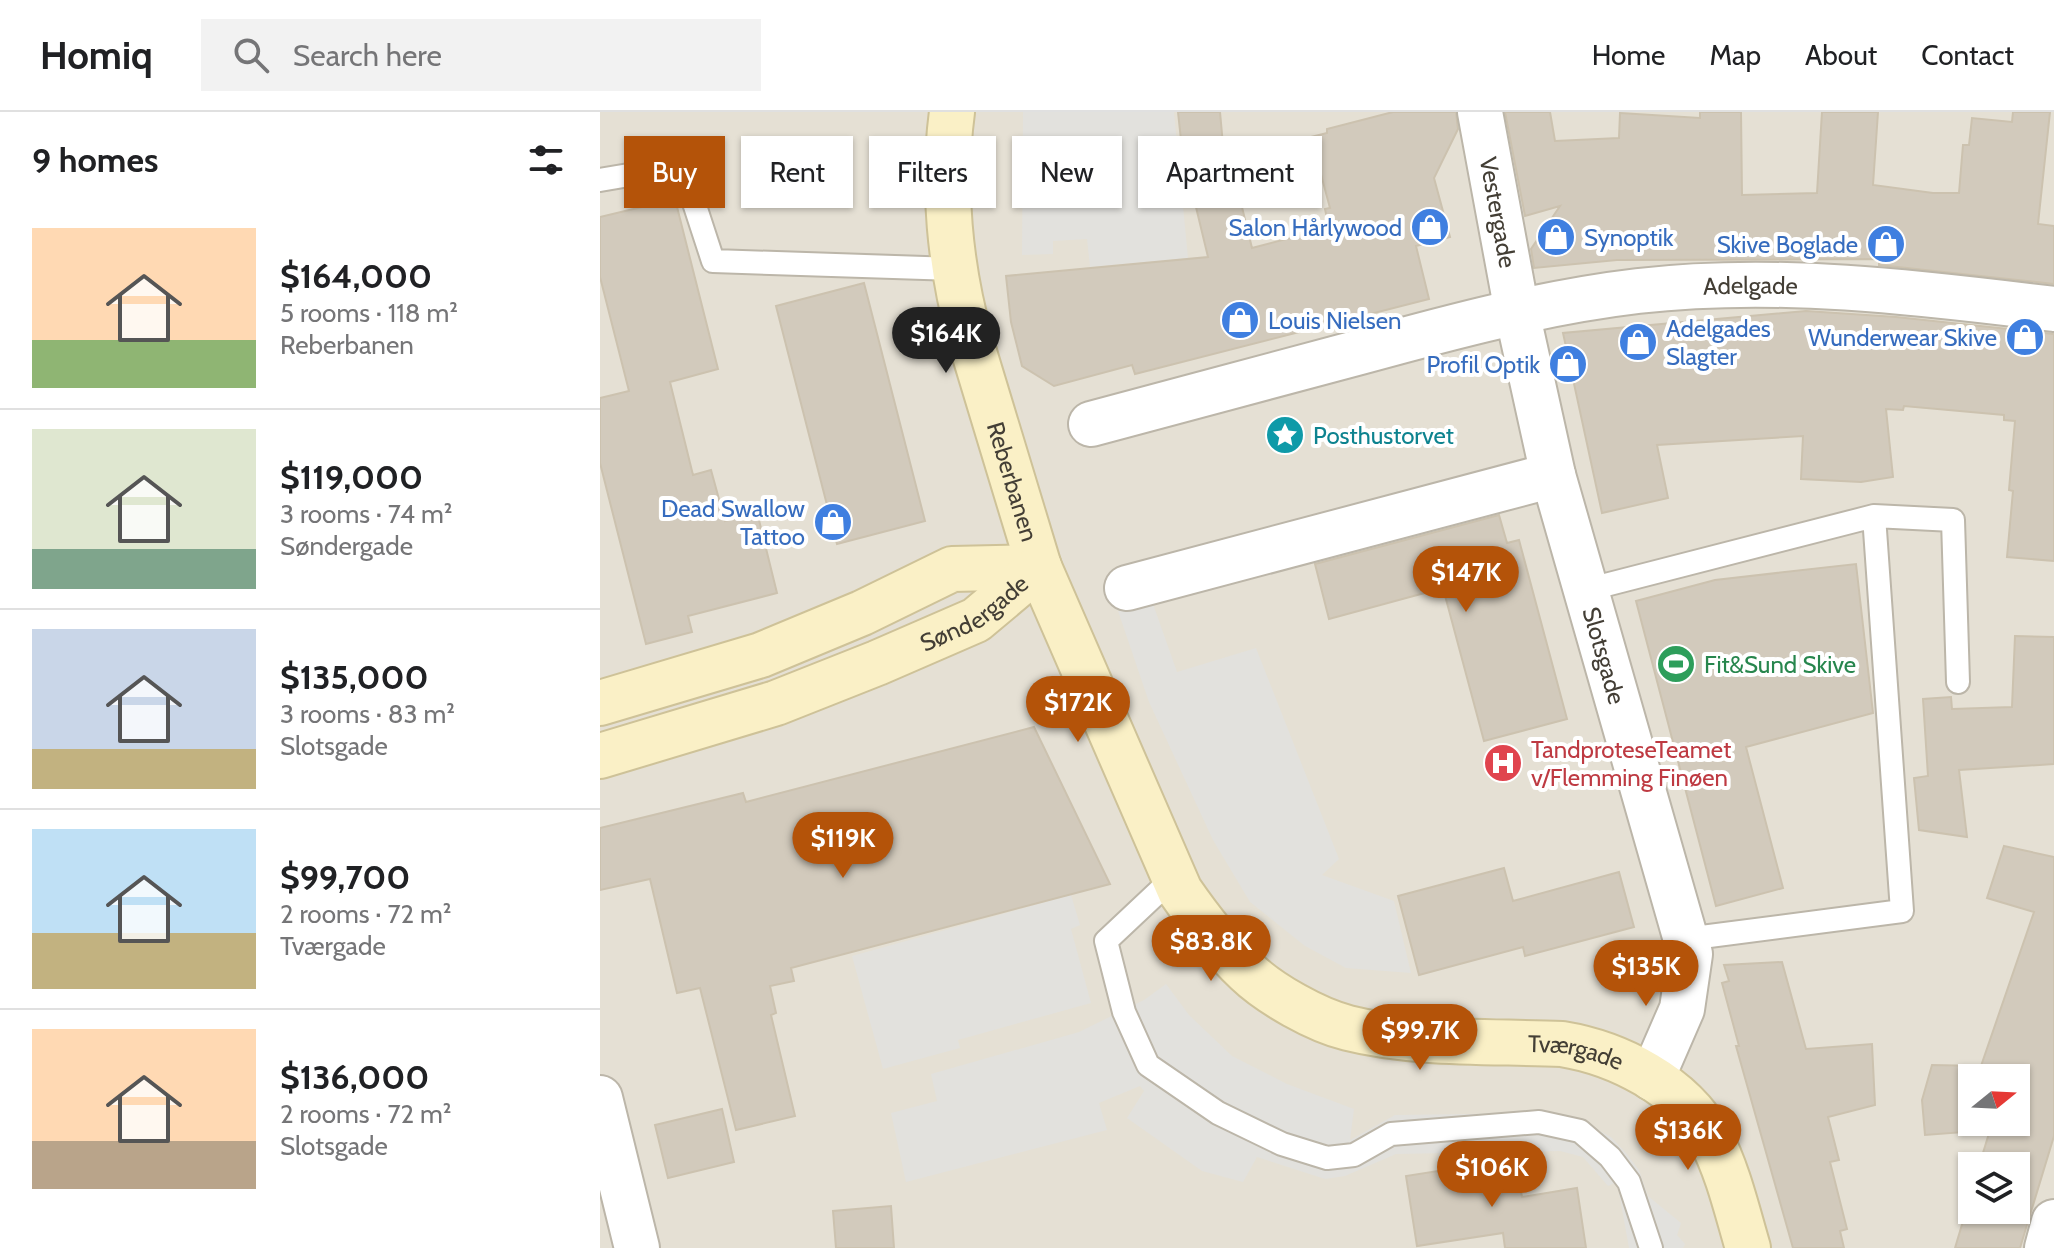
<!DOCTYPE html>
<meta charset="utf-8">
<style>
:root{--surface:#fff;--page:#f2f2f2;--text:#202124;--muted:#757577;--line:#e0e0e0;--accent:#b45309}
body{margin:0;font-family:Cabin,sans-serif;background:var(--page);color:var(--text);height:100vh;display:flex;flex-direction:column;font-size:30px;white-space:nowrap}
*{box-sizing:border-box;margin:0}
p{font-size:26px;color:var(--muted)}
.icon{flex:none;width:44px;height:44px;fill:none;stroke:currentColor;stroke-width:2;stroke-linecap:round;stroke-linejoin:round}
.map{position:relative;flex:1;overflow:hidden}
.panel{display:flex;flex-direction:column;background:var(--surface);width:600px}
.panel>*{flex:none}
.hud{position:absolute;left:24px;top:24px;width:760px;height:72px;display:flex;gap:16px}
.needle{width:52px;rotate:72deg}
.fabs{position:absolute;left:1358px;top:952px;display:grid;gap:16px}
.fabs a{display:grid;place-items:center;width:72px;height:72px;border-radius:0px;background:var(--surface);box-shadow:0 2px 6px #0004;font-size:40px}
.price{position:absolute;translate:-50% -68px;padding:0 18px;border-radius:28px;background:var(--accent);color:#fff;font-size:26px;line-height:52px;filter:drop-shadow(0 2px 4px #0008)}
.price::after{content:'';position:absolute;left:50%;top:48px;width:24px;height:18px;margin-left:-12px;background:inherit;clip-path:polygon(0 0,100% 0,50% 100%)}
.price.current{background:#222;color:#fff}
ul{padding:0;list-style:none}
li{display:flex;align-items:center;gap:24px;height:200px;padding:0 32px}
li+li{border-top:2px solid var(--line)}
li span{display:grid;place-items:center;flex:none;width:224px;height:160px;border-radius:0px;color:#555}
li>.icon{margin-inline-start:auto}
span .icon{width:96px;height:96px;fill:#fffc;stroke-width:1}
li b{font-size:34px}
h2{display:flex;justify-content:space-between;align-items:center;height:96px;padding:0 32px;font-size:34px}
.tag{padding:0 28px;border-radius:0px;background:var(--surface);box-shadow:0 2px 6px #0004;font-size:28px;line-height:72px}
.tag.current{background:var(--accent);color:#fff}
header{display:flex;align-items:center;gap:48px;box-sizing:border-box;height:112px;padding:0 40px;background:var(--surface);border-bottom:2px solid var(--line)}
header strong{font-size:38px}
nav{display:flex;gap:44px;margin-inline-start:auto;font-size:28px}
.search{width:560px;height:72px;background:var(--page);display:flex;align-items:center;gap:20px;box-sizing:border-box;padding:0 28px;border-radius:0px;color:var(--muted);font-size:30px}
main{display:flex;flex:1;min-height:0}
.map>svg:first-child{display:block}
</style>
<header>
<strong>Homiq</strong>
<div class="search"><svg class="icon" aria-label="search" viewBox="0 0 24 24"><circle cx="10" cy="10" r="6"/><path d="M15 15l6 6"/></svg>Search here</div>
<nav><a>Home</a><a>Map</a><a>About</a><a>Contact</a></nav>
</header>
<main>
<section class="panel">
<h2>9 homes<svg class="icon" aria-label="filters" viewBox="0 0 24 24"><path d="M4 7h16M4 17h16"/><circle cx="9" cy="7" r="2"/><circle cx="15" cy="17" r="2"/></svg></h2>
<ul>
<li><span style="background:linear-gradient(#ffd9b3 70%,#8fb573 0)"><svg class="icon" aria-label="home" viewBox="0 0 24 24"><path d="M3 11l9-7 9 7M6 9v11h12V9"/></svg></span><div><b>$164,000</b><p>5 rooms · 118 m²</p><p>Reberbanen</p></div></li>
<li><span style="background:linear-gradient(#dfe7d0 75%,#7fa58c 0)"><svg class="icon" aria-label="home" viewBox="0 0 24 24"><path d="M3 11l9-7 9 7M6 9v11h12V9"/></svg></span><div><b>$119,000</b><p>3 rooms · 74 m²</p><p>Søndergade</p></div></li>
<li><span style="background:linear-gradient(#c9d6e8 75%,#c2b280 0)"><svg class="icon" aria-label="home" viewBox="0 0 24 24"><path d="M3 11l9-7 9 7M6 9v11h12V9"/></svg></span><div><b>$135,000</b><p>3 rooms · 83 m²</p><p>Slotsgade</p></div></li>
<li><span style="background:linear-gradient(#bfe0f5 65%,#c2b280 0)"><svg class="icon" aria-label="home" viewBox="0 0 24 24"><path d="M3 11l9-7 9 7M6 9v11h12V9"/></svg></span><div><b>$99,700</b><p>2 rooms · 72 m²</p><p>Tværgade</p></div></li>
<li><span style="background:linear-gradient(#ffd9b3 70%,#b9a48a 0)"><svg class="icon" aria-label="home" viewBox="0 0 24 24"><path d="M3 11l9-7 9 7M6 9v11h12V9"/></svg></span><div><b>$136,000</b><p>2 rooms · 72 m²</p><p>Slotsgade</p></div></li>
</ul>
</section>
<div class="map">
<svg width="1454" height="1136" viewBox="0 0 1454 1136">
<rect width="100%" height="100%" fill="#f1eee5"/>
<path fill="#e5e0d4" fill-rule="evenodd" d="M0 0H1454V1136H0ZM1372 966H1416V1010H1372ZM1372 1054H1416V1098H1372Z"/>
<path fill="#e2e1dd" d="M423 0H574L588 146 490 155 487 127 453 129V142L422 143Z
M553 492 577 560 656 536 739 747 722 763 794 789 811 861 746 856 705 834 650 790 613 728 549 590 518 499Z
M471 783 480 813 471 817 491 891 358 928 360 936 283 957 252 844Z
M566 872 589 903 632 944 687 972 754 997 750 1028 795 1003 946 1001 985 1011 1011 1025 1026 1041 1039 1058 1048 1084 1081 1111 1077 1123 1085 1132 1083 1136H1029L1017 1070 1008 1074 983 1045 960 1039 796 1042 745 1064 725 1067 657 1045 643 1070 602 1059 527 1006 544 979 540 974 499 991 507 1018 306 1070 291 1001 337 989 331 962 479 920 544 888Z"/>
<path fill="#d2cabc" stroke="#ccc2af" stroke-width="2" fill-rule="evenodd" d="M578 0H620L623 33 627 34 652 136 729 116 725 97 730 96 711 25 727 21V17L793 0H856L858 17 834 66 850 125 816 134 829 187 535 262 532 253 454 274 422 254 411 210 406 164 608 145 582 37Z
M905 0H950L955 29 1019 26 1020 1 1100 6V0H1141L1142 83 1217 81 1222 0H1278L1273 73 1333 81H1359L1363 33H1369L1372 6 1412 10 1413 0H1450L1438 112 1454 114V172L1279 153V147L1017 148 934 156 931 137 960 94 925 104Z
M75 87 118 257 70 270 93 363 111 358 125 409 157 400 177 481 88 504 92 520 46 532 0 351V286L29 279 0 165V105Z
M264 171 325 409 237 432 176 194Z
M1206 199 1296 205 1454 222V449L1407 445 1413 379 1409 378 1415 309 1404 308V303L1304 294 1303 298 1286 297 1293 365 1261 370 1201 367 1203 324 1057 333 1068 386 1002 401 963 221Z
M899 403 907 431 919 428 967 607 884 629 843 476 729 507 715 452Z
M1256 452 1273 601 1146 635 1183 776 1116 794 1036 489 1115 468Z
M1415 524 1454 525V652L1359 658 1367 725 1319 718 1314 666 1328 664 1323 587 1351 585 1352 597 1412 595Z
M434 615 510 772 191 856 194 869 170 874 176 901 171 903 195 1004 136 1018 100 876 77 881 50 767 0 778V716L143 681 146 690Z
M1404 734 1454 745V1024L1420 1136H1355L1372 1079V1098H1416V1054H1379L1390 1018 1325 1023 1322 988 1332 953 1381 954 1434 800 1387 786ZM1372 966H1416V1010H1372Z
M904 756 913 789 1019 760 1034 815 925 844 923 835 819 863 798 784Z
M1182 850 1206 937 1272 932 1275 993 1228 1005 1239 1048 1230 1050 1247 1117 1240 1119 1244 1136H1193L1136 934H1139L1122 871 1129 869 1124 853Z
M122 997 134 1050 68 1066 55 1013Z
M915 1047 922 1085 977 1076 986 1136H905L903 1121 817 1134 806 1064Z
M291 1094 294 1136H236L233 1099Z"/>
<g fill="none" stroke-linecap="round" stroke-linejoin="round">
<g stroke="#bcb6a9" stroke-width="26">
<path id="lane" d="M0 68 82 54 113 149 355 157
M986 478 1274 404 1353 408 1358 570
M573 766 506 829 524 900 548 953 618 1001 682 1032 727 1046 754 1043 791 1022 939 1010 980 1019 1010 1045 1029 1070 1051 1136
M1086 827 1302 799 1274 404"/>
</g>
<g stroke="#bcb6a9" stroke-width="48">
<g id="street">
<path id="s1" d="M880 0 917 200 953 363 1090 842 1082 897 1052 966"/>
<path id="s2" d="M491 312C581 288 670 264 760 240 851 215 944 190 1038 179 1175 163 1317 180 1454 197"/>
<path d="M527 476 953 363"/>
<path d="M0 986 37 1136"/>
<path d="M1447 1136 1454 1110"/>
</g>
</g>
<g stroke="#cec298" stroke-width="48">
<g id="secondary">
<path id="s3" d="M352 0C342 74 350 155 370 227L439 455 580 779C600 808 621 835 647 860 670 882 716 908 748 916 815 933 893 929 962 932 1017 941 1082 973 1110 1025 1128 1059 1137 1099 1148 1136"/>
<path d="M0 591 161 543 262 501 352 457 439 455"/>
<path id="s4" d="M0 644 176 591 277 551 376 508 439 455"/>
</g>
</g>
<use href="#lane" stroke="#fff" stroke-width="22"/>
<use href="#street" stroke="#fff" stroke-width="44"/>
<use href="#secondary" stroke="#faf0c6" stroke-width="44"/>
</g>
<defs>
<g id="shop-disc" transform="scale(2)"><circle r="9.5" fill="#3f7fe0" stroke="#fff"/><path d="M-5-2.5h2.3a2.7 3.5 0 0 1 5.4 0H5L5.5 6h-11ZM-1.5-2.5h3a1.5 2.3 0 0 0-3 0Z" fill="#fff"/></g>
<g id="sight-disc" transform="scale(2)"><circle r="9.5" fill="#0f9aa8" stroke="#fff"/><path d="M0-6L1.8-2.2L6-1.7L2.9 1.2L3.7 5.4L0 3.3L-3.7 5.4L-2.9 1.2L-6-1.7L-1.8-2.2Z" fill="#fff"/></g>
<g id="stadium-disc" transform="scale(2)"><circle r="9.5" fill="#2e9e5b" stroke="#fff"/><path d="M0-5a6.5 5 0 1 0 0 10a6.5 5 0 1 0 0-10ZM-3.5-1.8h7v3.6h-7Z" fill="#fff"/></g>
<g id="hospital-disc" transform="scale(2)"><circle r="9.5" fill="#e0444e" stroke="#fff"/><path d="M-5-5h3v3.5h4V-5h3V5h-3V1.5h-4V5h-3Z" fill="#fff"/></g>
</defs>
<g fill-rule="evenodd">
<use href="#shop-disc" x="830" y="115"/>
<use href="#shop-disc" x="956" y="125"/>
<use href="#shop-disc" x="1286" y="132"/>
<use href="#shop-disc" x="640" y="208"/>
<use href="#shop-disc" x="1425" y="225"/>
<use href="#shop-disc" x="1038" y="230"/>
<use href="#shop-disc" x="968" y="252"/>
<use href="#sight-disc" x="685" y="323"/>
<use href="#shop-disc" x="233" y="410"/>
<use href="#stadium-disc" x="1076" y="552"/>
<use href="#hospital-disc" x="903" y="651"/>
</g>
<g text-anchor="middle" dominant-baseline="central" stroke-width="8" stroke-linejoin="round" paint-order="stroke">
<g font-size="24" fill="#433e35" stroke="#fff">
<text stroke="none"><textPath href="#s1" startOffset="102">Vestergade</textPath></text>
<text stroke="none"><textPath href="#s2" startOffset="676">Adelgade</textPath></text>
<text stroke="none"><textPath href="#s3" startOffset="378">Reberbanen</textPath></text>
<text stroke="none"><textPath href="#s4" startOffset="402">Søndergade</textPath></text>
<text stroke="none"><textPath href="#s1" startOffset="558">Slotsgade</textPath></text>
<text stroke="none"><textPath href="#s3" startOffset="1272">Tværgade</textPath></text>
</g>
<g font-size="24" fill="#366cbe" stroke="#fff" text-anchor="end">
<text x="802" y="115">Salon Hårlywood</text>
<text x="984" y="125" text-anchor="start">Synoptik</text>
<text x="1258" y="132">Skive Boglade</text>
<text x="668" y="208" text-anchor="start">Louis Nielsen</text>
<text x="1066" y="216" text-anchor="start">Adelgades<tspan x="1066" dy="28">Slagter</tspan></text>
<text x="1397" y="225">Wunderwear Skive</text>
<text x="940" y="252">Profil Optik</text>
<text x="205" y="396">Dead Swallow<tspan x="205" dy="28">Tattoo</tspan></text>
</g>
<g font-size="24" fill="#0d838f" stroke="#fff" text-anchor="start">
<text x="713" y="323">Posthustorvet</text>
</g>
<g font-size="24" fill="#27864d" stroke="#fff" text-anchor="start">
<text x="1104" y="552">Fit&amp;Sund Skive</text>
</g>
<g font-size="24" fill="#be3a42" stroke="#fff" text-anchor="start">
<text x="931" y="637">TandproteseTeamet<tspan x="931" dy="28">v/Flemming Finøen</tspan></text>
</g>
</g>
</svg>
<div class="fabs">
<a><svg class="needle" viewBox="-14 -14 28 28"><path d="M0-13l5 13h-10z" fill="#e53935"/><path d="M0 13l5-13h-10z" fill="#757577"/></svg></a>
<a><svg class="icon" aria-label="layers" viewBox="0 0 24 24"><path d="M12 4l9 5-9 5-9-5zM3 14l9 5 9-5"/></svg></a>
</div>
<b class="price current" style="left:346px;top:263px">$164K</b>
<b class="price" style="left:866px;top:502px">$147K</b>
<b class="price" style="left:478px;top:632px">$172K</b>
<b class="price" style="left:243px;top:768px">$119K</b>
<b class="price" style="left:611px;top:871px">$83.8K</b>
<b class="price" style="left:1046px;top:896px">$135K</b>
<b class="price" style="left:820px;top:960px">$99.7K</b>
<b class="price" style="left:1088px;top:1060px">$136K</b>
<b class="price" style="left:892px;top:1097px">$106K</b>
<div class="hud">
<a class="tag current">Buy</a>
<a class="tag">Rent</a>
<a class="tag">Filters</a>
<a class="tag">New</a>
<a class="tag">Apartment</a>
</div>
</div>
</main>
